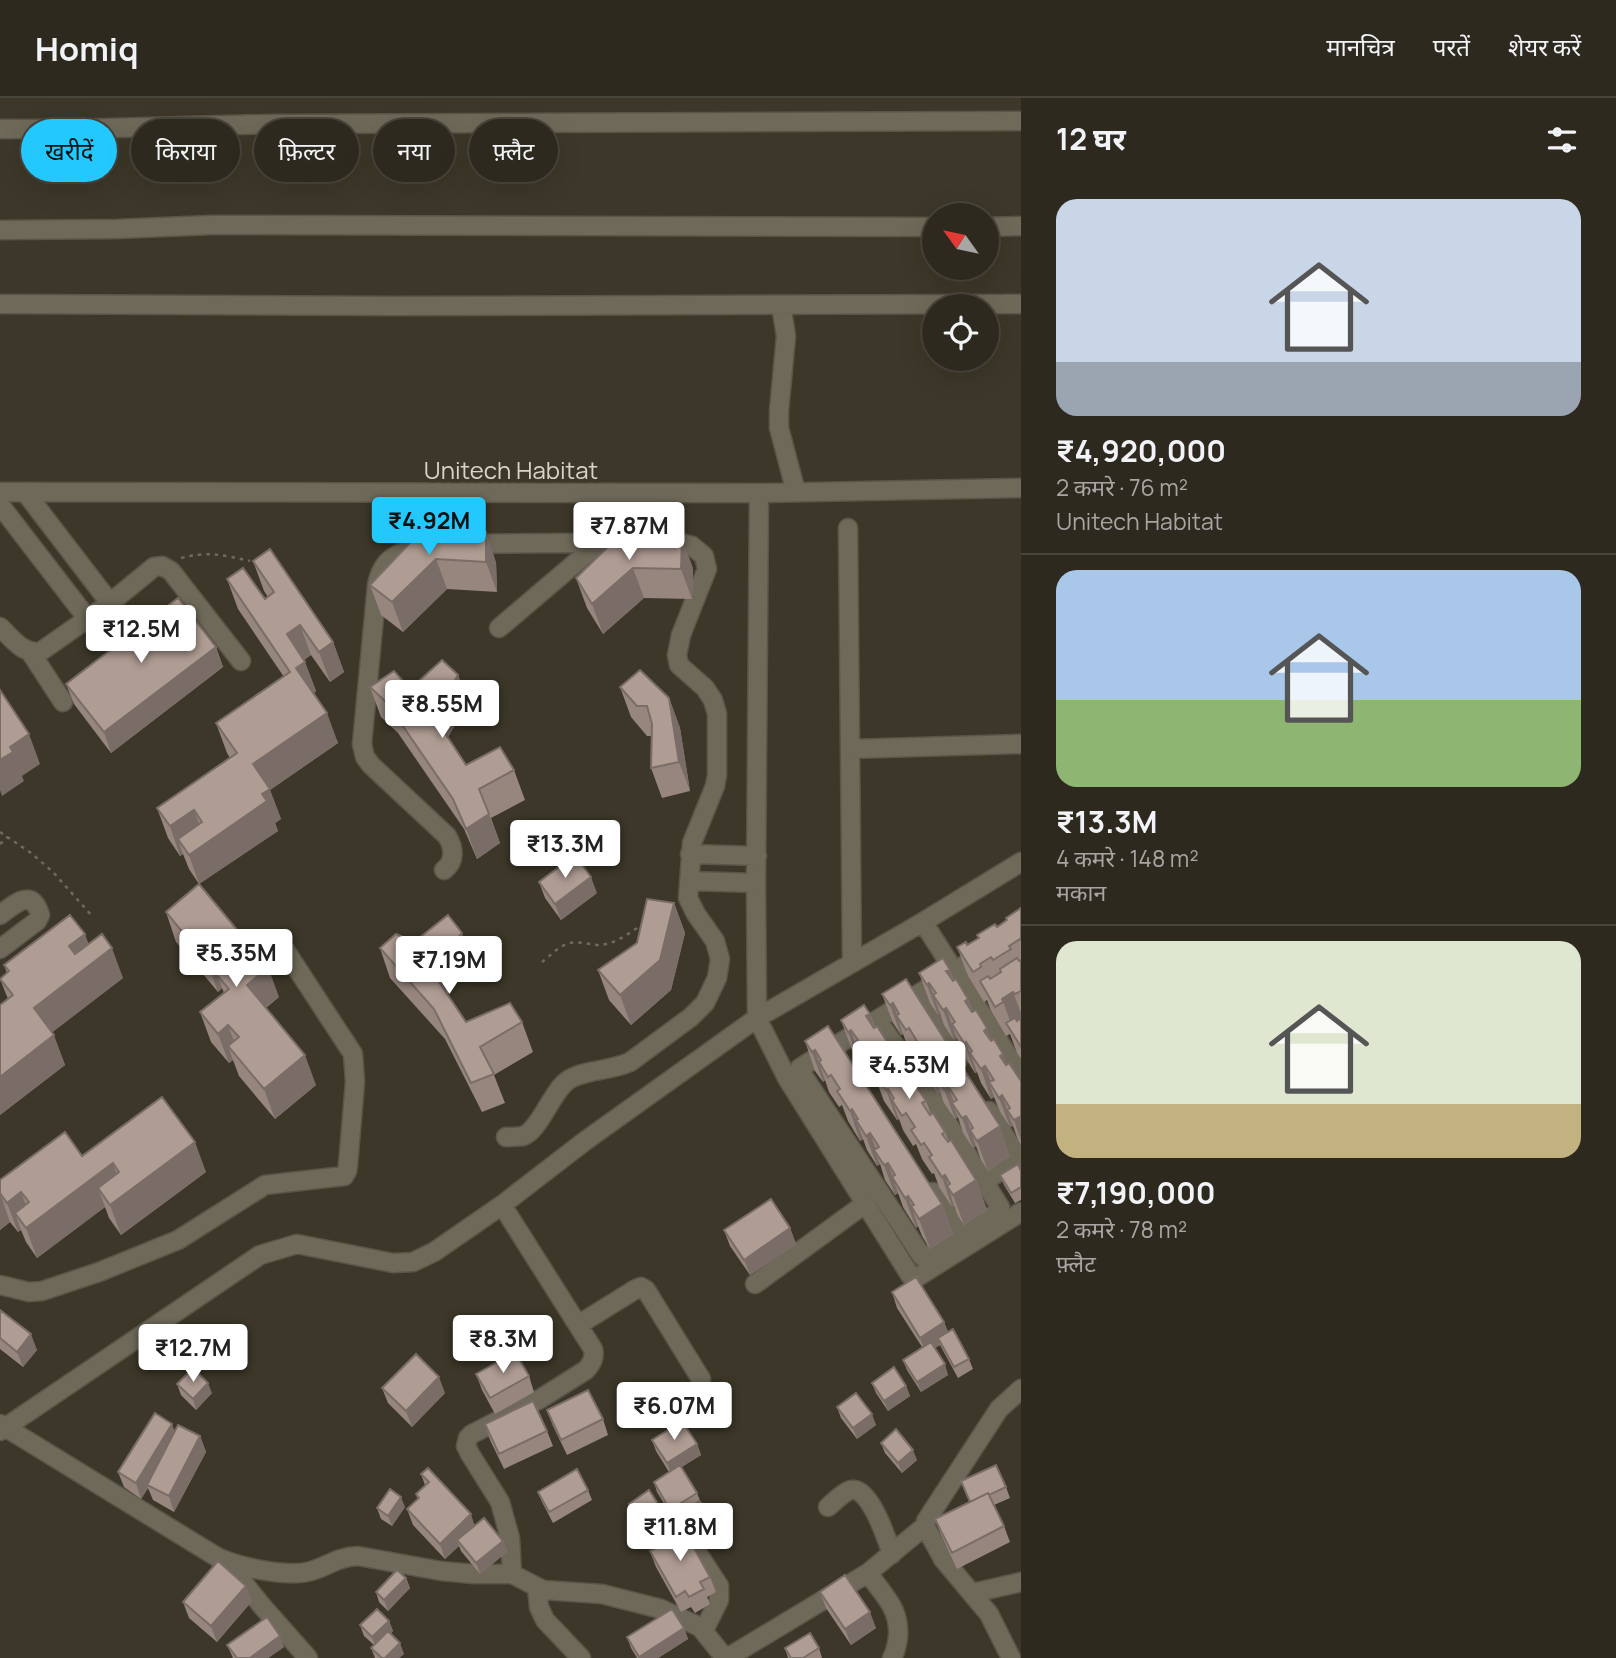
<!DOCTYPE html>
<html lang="hi">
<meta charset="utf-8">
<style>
:root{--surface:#2d291e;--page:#39352b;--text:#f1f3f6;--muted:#a7a6a4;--line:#48453c;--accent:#23c9fe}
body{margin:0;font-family:Manrope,"Noto Sans Devanagari",sans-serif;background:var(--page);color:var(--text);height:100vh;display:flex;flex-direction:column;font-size:26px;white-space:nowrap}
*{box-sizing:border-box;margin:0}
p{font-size:23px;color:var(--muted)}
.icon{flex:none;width:38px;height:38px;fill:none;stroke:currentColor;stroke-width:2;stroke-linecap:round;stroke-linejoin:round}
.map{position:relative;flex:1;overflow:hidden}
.sheet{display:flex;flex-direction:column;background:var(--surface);width:595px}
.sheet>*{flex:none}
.top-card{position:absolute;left:21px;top:21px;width:665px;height:63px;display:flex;gap:14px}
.needle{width:46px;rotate:303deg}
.controls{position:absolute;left:922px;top:105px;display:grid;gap:14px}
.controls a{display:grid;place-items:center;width:77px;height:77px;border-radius:50%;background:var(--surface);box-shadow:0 7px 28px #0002,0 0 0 2px var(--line);font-size:35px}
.price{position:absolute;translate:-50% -60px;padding:0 16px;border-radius:7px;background:#fff;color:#222;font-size:23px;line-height:46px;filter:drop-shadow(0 2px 4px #0008)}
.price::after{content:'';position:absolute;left:50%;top:42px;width:21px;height:16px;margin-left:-10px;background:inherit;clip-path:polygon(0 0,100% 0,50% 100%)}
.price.active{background:var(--accent);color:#111}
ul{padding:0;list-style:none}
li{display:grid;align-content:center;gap:14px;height:371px;padding:0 35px}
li+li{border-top:2px solid var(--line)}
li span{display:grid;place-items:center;height:217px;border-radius:21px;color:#555}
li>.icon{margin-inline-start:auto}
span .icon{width:126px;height:126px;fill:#fffc;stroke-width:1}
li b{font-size:30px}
h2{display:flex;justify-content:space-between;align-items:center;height:84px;padding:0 35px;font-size:30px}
.pill{padding:0 24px;border-radius:32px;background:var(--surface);box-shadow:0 7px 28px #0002,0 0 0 2px var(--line);font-size:24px;line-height:63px}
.pill.active{background:var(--accent);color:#111}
header{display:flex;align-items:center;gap:42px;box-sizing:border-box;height:98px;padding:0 35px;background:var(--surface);border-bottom:2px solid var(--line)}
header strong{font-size:33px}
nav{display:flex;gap:38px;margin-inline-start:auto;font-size:24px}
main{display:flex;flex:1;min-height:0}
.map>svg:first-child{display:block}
</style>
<header>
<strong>Homiq</strong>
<nav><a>मानचित्र</a><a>परतें</a><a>शेयर करें</a></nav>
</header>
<main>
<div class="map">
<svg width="1021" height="1560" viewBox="0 0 1021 1560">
<rect width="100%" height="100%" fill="#3c3728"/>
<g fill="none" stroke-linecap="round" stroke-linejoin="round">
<g stroke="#595548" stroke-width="21">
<path id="minor" d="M0 206 393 208 1021 206
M781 207 786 238 779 313V330L796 394
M0 394 759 395 1021 390
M25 394 110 505
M759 395 756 785 757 920 787 980 910 1177 915 1179 919 1178 1021 1114
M0 407 87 520
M848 430 852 865
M468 446 677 444 692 448 704 458 707 471 681 537 677 557 679 567 705 590 713 602 717 616V677L715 688 692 745 688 800 696 816 715 843 720 861 717 880 705 905 691 919 630 964C611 973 581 972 567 983 551 995 540 1032 523 1038 518 1039 511 1039 506 1039
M423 450C397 453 382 461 377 487L362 646 365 659 371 667 447 738C454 750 456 763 444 772
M0 529C12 540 22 556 40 554L110 505 154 469 162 468 171 473 241 563
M499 530 600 444
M31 555 63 604
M850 651 1021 646
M690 756 757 758
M689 783 756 785
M0 817C15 806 32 789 40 817L37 823 0 851
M923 824 1021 978
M917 897 958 962
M877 922 928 994 1000 1109 999 1113 927 1158 923 1159 921 1157 800 973V970L1021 832
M989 1013 1019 1061
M985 1083 1021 1060
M933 1094 960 1136
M502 1107 593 1251C595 1260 592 1265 586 1272L540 1301 472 1336 468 1340 466 1348 470 1356 500 1404 510 1440 512 1476
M755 1186 866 1105
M0 1187 29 1194 42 1193 99 1174 178 1142 265 1087 344 1078 347 1073 348 1067 355 984 353 956 285 852
M578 1227 636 1191 641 1189 646 1192 701 1281
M0 1326 217 1459C239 1469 287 1480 311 1473 329 1468 336 1459 358 1458L441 1473 474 1476H512L543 1492 602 1496 661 1511 700 1529 725 1560
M0 1333 260 1157 297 1146 393 1165 413 1164 434 1154 502 1107 585 1043 757 920 923 824 1021 764
M828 1409C834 1404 843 1394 851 1392 870 1388 887 1442 892 1456
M680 1428 719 1488V1502L704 1532
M226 1463 262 1508 308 1560
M868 1475C884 1498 900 1510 898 1539 897 1547 896 1553 892 1560
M537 1489 539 1509 545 1522 581 1560
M973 1495 1021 1484
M727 1560 868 1475 925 1428
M1011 1560 989 1516 943 1461 925 1428 926 1423 999 1311 1021 1291"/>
</g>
<g stroke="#595548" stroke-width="21">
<path id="secondary" d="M0 31H70L271 26 1021 23
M987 129 1021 128
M0 132 116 131 212 127 934 129"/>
</g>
<path stroke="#6f6a5d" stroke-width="2.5" stroke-dasharray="3.5 5" stroke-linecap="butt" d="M181 460C208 453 223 457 250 463
M0 734 31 755 53 774 92 818
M0 746 8 739
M542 864C550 858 559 848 569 845 578 843 588 846 597 847 615 847 629 835 643 826"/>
<use href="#minor" stroke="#6f6959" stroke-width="18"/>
<use href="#secondary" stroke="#6f6959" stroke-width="18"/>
</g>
<path fill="#96867e" d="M425 429 496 464 497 494 447 491 403 534 381 517 370 487Z
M617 440 693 470 692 501 644 500 603 536 587 510 576 480Z
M253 463 333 544 344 574 330 584 311 557 304 562 316 593 314 595 338 645 270 692 281 721 275 725 278 733 199 786 189 771 183 756 180 758 168 740 157 710 230 660 227 655 216 625 284 579 238 511 227 481 265 501 268 499 264 493Z
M216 549 223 569 111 655 74 606 66 586Z
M458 577 468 606 448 639 466 667 514 672 525 702 491 720 500 745 477 761 464 731 398 635 381 619 370 589 410 591Z
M620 589 669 600 680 630 690 693 662 700 651 670 652 638H647L631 619Z
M539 784 597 795 561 822 545 800Z
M674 805 685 835 671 892 631 927 609 902 598 872 637 845Z
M1021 810V961L1017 955 1010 936 1006 938 991 913 987 902 984 904 968 878 957 849 967 847 978 840 977 837 997 829 1007 823 1006 820Z
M166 814 279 899 266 910 316 987 275 1021 239 978 233 962 229 965 211 944 200 914 224 895 222 890 218 894 176 844Z
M85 836 88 846 123 880 52 934 65 967 0 1017V907L8 901 0 881 7 875 4 867Z
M414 844 473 865 447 896 466 924H522L533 954 494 977 505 1005 482 1014 445 941 390 880 380 850Z
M950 872 954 882 968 901 973 914 1007 966 1021 983V1047L1018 1042 1013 1028 1010 1029 1000 1014 994 999 991 1001 981 985 977 974 975 975 963 956 957 940 954 942 944 927 940 915 938 917 930 905 919 875Z
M906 881 1010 1058 988 1073 981 1062 976 1048 973 1050 963 1035 958 1019 955 1021 944 1005 940 994 938 996 926 976 920 960 917 962 907 947 903 936 901 937 893 925 882 896Z
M870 916 875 929 893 958 907 975 912 987 926 1003 931 1016 945 1034 949 1044 976 1082 987 1112 964 1127 958 1118 954 1108 952 1109 939 1089 934 1075 932 1076 922 1061 916 1046 913 1048 903 1032 899 1021 897 1022 884 1003 878 987 875 989 866 974 861 962 859 964 852 952 841 922Z
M828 928 942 1106 953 1136 930 1151 922 1138 918 1128 916 1130 903 1109 898 1095 895 1097 885 1082 880 1066 877 1068 867 1052 863 1041 860 1043 848 1023 842 1007 839 1009 829 994 825 982 823 984 815 973 805 943Z
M82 1058 206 1074 121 1137 109 1120 105 1109 37 1160 26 1144 21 1132 18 1134 10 1124 0 1132V1082Z
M1021 1073V1102L1015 1105 1004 1087 1000 1077Z
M790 1130 796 1146 750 1177 730 1148 724 1132Z
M892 1194 944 1224 948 1234 969 1261 973 1271 958 1280 940 1247 935 1250 948 1277 921 1294 907 1272 903 1262 922 1249 897 1210Z
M0 1212 37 1252 23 1269 0 1251Z
M476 1276 529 1278 534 1294 495 1316 482 1292Z
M872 1285 906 1288 910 1298 888 1313 876 1295Z
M177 1286 212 1295 196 1312 181 1297Z
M382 1290 445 1295 412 1329 388 1305Z
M837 1309 876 1327 857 1341 841 1320Z
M547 1312 603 1321 608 1337 567 1357 553 1328Z
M485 1326 547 1333 553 1348 504 1371 490 1342Z
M175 1334 200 1338 206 1354 174 1414 153 1402 148 1390 141 1401 124 1389 118 1374Z
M652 1342 697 1346 701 1357 681 1369 697 1395 701 1405 715 1420 718 1430 705 1443 689 1426 685 1416 687 1415 674 1422 657 1394 654 1384 669 1374 656 1353Z
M881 1345 917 1362 902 1375 885 1355Z
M421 1376 475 1427 503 1443 507 1454 480 1476 461 1453 459 1448 445 1461 413 1427 407 1411 418 1402 416 1396 425 1387Z
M961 1383 1006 1389 1010 1400 994 1407 1004 1428 1010 1444 957 1471 941 1437 935 1421 970 1404Z
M588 1392 592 1402 553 1425 542 1404 538 1394Z
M629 1406 662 1412 666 1422 647 1436 633 1416Z
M405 1409 392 1428 381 1421 377 1410Z
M677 1436 710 1479 716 1494 707 1499 710 1506 695 1515 691 1509 681 1514 656 1469 650 1453 660 1447 658 1439Z
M406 1480 410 1490 388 1513 379 1504 376 1494Z
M820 1494 876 1530 851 1547 826 1510Z
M252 1503 217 1544 189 1520 183 1504Z
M389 1523 393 1533 390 1536 404 1556 399 1560H375L371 1550 374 1547 364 1538 360 1527Z
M684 1530 688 1541 658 1560H637L631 1550 627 1539Z
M227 1547 284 1549 268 1560H233Z
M785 1550H819L822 1560H788Z"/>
<path fill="#7a6d67" d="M486 434 496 464 497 494 486 464Z
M682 440 693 470 692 501 681 471Z
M436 461 447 491 403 534 392 504Z
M633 470 644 500 603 536 592 506Z
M300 527 311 557 297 566 287 536Z
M333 544 344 574 330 584 319 554Z
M216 549 223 569 111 655 104 634Z
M305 564 316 593 307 600 296 570Z
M458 577 468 606 443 646 433 617Z
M669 600 680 630 690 693 679 664Z
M327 615 338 645 270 692 281 721 275 725 278 733 199 786 189 757 253 666Z
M29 636 40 666 22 678 24 683 2 698 0 692V662L10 649Z
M194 712 205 742 178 741 183 756 180 758 170 728Z
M489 716 500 745 477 761 466 731Z
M591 779 597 795 561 822 555 806Z
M674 805 685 835 671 892 631 927 620 897Z
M462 835 473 865 441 902 431 872Z
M85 836 95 864 112 850 123 880 45 940 34 910 69 848Z
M212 859 222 890 218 894 207 864Z
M268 869 279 899 257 917 247 887Z
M950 872 961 901 946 873Z
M929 885 940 915 938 917 927 887Z
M1013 894 1021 915V926L1013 931 1002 901Z
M968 901 979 931 965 903Z
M893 905 903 936 901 937 890 907Z
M946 910 957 940 954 942 943 912Z
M870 916 880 946 866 918Z
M228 927 239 957 228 948 233 962 229 965 218 936Z
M987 930 998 960 984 933Z
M851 932 861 962 859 964 848 934Z
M54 937 65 967 0 1017V979Z
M966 944 977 974 975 975 964 945Z
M888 945 899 975 885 947Z
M815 952 825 982 823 984 812 954Z
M1003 956 1014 986 1000 958Z
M305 957 316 987 275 1021 264 991Z
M930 964 940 994 938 996 927 966Z
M985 968 993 990 989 984 994 999 991 1001 981 971Z
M907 975 918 1005 903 977Z
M948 988 956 1010 952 1005 958 1019 955 1021 944 991Z
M888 991 899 1021 897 1022 886 992Z
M1002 997 1013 1028 1010 1029 999 1000Z
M852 1011 863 1041 860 1043 850 1013Z
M966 1018 976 1048 973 1050 962 1020Z
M1021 1018V1043L1014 1022Z
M1000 1028 1010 1058 988 1073 977 1043Z
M870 1035 878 1057 874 1052 880 1066 877 1068 866 1038Z
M195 1044 206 1074 121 1137 110 1107Z
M113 1065 123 1095 98 1090 105 1109 37 1160 26 1130Z
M888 1065 898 1095 895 1097 884 1067Z
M945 1077 954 1108 952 1109 942 1079Z
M976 1082 987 1112 964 1127 953 1097Z
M21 1094 32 1124 15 1115 21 1132 18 1134 7 1105Z
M0 1095 10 1124 0 1132Z
M908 1098 918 1128 916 1130 905 1100Z
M942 1106 953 1136 930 1151 919 1121Z
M790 1130 796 1146 750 1177 744 1162Z
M944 1224 950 1240H938L940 1247 926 1256 920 1240Z
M31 1236 37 1252 23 1269 17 1254Z
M945 1266 948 1277 921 1294 917 1284Z
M439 1279 445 1295 412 1329 406 1313Z
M208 1285 212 1295 196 1312 193 1301Z
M906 1288 910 1298 888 1313 884 1303Z
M872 1316 876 1327 857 1341 853 1330Z
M172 1326 178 1342 147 1387 148 1390 141 1401 136 1385Z
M200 1338 206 1354 174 1414 169 1398Z
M697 1346 701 1357 671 1376 667 1365Z
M913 1352 917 1362 902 1375 898 1365Z
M401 1399 405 1409 392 1428 388 1418Z
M662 1412 666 1422 647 1436 643 1425Z
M471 1416 476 1432 457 1442 459 1448 445 1461 440 1446Z
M715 1420 718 1430 705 1443 701 1432Z
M503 1443 507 1454 480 1476 476 1465Z
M406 1480 410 1490 388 1513 384 1502Z
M246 1488 252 1503 217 1544 211 1528Z
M870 1514 876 1530 851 1547 845 1531Z
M389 1523 393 1533 376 1550 372 1539Z
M684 1530 688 1541 658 1560H640L639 1559Z
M280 1538 284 1549 268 1560H250Z
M400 1545 404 1556 399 1560H385Z"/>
<path fill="#af9c93" stroke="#7a6d67" stroke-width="2" d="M425 429 486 434V464L436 461 392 504 370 487Z
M617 440H682L681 471 633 470 592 506 576 480Z
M270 451 333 544 319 554 300 527 287 536 305 564 296 570 327 615 253 666 270 691 262 696 267 703 189 757 178 741 202 724 194 712 170 728 157 710 237 655 216 625 290 574 227 481 243 470 265 501 274 494 253 463Z
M178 500 216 549 104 634 66 586Z
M442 562 458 577 433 617 466 667 500 649 514 672 479 691 489 716 466 731 453 701 387 605 370 589 394 573 410 591Z
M640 572 669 600 679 664 651 670 652 626 647 608H637L620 589Z
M0 592 29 636 10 649 13 654 0 662Z
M575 757 591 779 555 806 539 784Z
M199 786 268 869 247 887 305 957 264 991 228 948 239 939 228 927 218 936 200 914 229 891 217 877 222 872 212 859 207 864 166 814Z
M647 801 674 805 660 862 620 897 598 872 637 845Z
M1021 810V843L1020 841 1009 848 1011 851 993 862 991 859 980 866 981 869 973 874 957 849 966 844 967 847 979 840 977 837 995 826 997 829 1007 822 1006 820Z
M70 817 85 836 69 848 75 856 102 836 112 850 34 910 54 937 0 979V907L13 897 0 881 9 873 4 867Z
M448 817 462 835 431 872 466 924 510 905 522 924 480 949 494 976 471 985 434 911 380 850 396 836 414 844Z
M943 860 950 872 946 873 953 883 956 881 968 901 965 903 972 914 976 912 987 930 984 933 991 943 994 941 1003 956 1000 958 1006 967 1009 965 1021 983V1018L1014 1022 1007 1012 1010 1010 1002 997 999 1000 989 984 994 982 985 968 981 971 970 955 972 953 966 944 964 945 952 926 955 924 946 910 943 912 933 897 936 895 929 885 927 887 919 875Z
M1017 860 1019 863 1021 862V893L1015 896 1013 894 1002 901 1003 904 995 909 980 883 988 878 990 881 1001 874 1000 871Z
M906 881 1000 1028 977 1043 970 1032 973 1030 966 1018 962 1020 952 1005 957 1002 948 988 944 991 933 975 936 974 930 964 927 966 915 946 918 945 909 930 906 932 896 917 899 916 893 905 890 907 882 896Z
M864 907 870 916 866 918 874 930 877 928 888 945 885 947 893 959 896 957 907 975 903 977 910 988 914 985 926 1003 922 1005 930 1017 933 1015 945 1034 942 1036 948 1044 951 1042 976 1082 953 1097 947 1088 950 1086 945 1077 942 1079 929 1059 932 1057 924 1045 921 1047 911 1032 915 1029 906 1015 902 1018 892 1002 894 1000 888 991 886 992 873 973 877 971 868 957 864 959 855 944 858 942 851 932 848 934 841 922Z
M1015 920 1017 923 1021 920V949L1006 925Z
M828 928 942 1106 919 1121 911 1108 914 1107 908 1098 905 1100 892 1079 895 1077 888 1065 884 1067 874 1052 879 1049 870 1035 866 1038 856 1022 858 1021 852 1011 850 1013 837 993 840 991 831 977 828 979 819 964 821 962 815 952 812 954 805 943Z
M162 999 195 1044 110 1107 98 1090 119 1074 113 1065 26 1130 15 1115 29 1104 21 1094 7 1105 0 1095V1082L65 1034 82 1058Z
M1018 1066 1021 1073V1089L1011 1095 1000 1077Z
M771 1101 790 1130 744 1162 724 1132Z
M916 1179 944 1224 920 1240 892 1194Z
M0 1212 31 1236 17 1254 0 1240Z
M953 1231 969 1261 954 1269 938 1240Z
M931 1244 945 1266 917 1284 903 1262Z
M515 1254 529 1278 490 1300 476 1276Z
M416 1256 439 1279 406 1313 382 1290Z
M894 1269 906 1288 884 1303 872 1285Z
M193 1270 208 1285 193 1301 177 1286Z
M588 1292 603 1321 561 1342 547 1312Z
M856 1295 872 1316 853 1330 837 1309Z
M533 1303 547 1333 499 1356 485 1326Z
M155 1315 172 1326 136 1385 118 1374Z
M682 1323 697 1346 667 1365 652 1342Z
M178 1327 200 1338 169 1398 147 1387Z
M896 1331 913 1352 898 1365 881 1345Z
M680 1367 697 1395 670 1412 654 1384Z
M996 1367 1006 1389 989 1397 988 1395 970 1404 961 1383Z
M428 1370 471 1416 440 1446 407 1411 419 1400 416 1396 429 1384 421 1376Z
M577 1371 588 1392 549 1414 538 1394Z
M390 1391 401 1399 388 1418 377 1410Z
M649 1392 662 1412 643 1425 629 1406Z
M988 1395 1004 1428 952 1455 935 1421Z
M699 1403 715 1420 701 1432 685 1416Z
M484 1420 503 1443 476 1465 457 1442Z
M674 1430 677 1436 684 1432 710 1479 700 1484 704 1491 689 1499 685 1493 676 1499 650 1453 662 1447 658 1439Z
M218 1463 246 1488 211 1528 183 1504Z
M397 1472 406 1480 384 1502 376 1494Z
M845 1477 870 1514 845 1531 820 1494Z
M377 1511 389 1523 372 1539 360 1527Z
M672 1511 684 1530 639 1559 627 1539Z
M267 1519 280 1538 250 1560H237L227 1547Z
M388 1533 400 1545 385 1560H382L371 1550Z
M810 1535 819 1550 803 1560H791L785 1550Z"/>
<g text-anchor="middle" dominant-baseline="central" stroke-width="7" stroke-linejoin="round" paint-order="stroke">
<g font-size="24" fill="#d8d4cb" stroke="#3c3728">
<text x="511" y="371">Unitech Habitat</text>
</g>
</g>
</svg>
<div class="controls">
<a><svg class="needle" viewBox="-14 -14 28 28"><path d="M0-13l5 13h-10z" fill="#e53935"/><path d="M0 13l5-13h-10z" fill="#a7a6a4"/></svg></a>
<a><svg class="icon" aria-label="locate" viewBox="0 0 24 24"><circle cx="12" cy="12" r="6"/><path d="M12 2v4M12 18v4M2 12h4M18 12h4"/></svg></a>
</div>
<b class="price active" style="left:429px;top:459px">₹4.92M</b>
<b class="price" style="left:629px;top:464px">₹7.87M</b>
<b class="price" style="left:141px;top:567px">₹12.5M</b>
<b class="price" style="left:442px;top:642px">₹8.55M</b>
<b class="price" style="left:565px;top:782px">₹13.3M</b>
<b class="price" style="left:236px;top:891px">₹5.35M</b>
<b class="price" style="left:449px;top:898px">₹7.19M</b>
<b class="price" style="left:909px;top:1003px">₹4.53M</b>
<b class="price" style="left:503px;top:1277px">₹8.3M</b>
<b class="price" style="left:193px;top:1286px">₹12.7M</b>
<b class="price" style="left:674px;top:1344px">₹6.07M</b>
<b class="price" style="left:680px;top:1465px">₹11.8M</b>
<div class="top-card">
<a class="pill active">खरीदें</a>
<a class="pill">किराया</a>
<a class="pill">फ़िल्टर</a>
<a class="pill">नया</a>
<a class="pill">फ़्लैट</a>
</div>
</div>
<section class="sheet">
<h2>12 घर<svg class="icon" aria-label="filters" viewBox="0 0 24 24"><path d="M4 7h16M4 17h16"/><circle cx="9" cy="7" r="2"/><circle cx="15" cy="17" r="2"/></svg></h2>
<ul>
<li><span style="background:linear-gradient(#c9d6e8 75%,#9aa5b1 0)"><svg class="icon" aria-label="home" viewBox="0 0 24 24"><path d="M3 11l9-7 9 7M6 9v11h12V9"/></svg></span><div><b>₹4,920,000</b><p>2 कमरे · 76 m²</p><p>Unitech Habitat</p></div></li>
<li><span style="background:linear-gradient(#a9c7e8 60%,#8fb573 0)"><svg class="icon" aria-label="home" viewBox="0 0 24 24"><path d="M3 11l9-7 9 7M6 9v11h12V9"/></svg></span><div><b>₹13.3M</b><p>4 कमरे · 148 m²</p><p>मकान</p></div></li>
<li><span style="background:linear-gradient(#dfe7d0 75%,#c2b280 0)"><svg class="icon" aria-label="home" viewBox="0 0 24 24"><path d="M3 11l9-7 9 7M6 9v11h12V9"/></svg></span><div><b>₹7,190,000</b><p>2 कमरे · 78 m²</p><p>फ़्लैट</p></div></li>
</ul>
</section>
</main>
